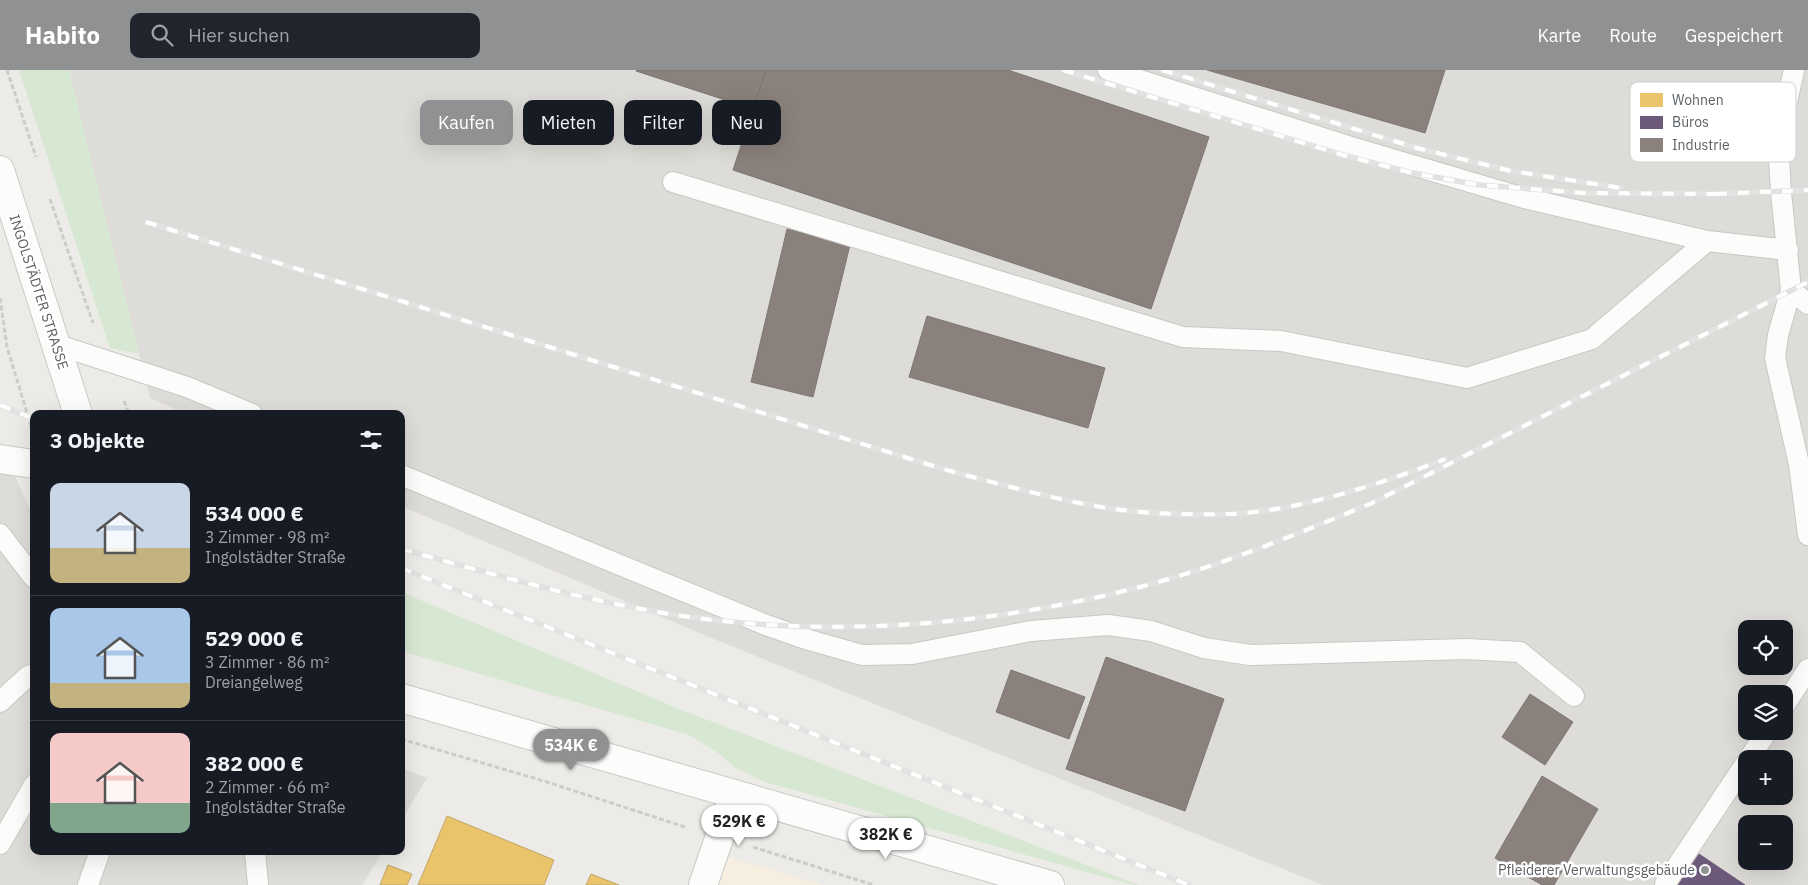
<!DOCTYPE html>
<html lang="de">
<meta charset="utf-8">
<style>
:root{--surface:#171b24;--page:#20242c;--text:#f1f3f6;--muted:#9ea1a6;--line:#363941;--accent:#8f9192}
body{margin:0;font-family:"IBM Plex Sans",sans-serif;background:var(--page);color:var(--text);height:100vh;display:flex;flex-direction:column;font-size:19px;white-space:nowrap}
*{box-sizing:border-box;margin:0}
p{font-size:16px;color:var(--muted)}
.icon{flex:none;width:28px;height:28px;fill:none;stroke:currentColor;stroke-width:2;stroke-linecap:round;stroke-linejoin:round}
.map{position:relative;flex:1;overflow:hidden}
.panel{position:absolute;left:30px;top:340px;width:375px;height:445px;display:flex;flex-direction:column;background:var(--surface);border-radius:10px;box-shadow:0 5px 20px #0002}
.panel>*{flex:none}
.top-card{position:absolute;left:420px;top:30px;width:475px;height:45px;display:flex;gap:10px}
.fabs{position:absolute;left:1738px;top:550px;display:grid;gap:10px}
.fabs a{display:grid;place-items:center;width:55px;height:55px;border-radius:10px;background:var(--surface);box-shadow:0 5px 20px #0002;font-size:25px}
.price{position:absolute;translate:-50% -42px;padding:0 11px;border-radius:18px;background:#fff;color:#222;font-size:16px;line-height:32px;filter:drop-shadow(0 1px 2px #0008)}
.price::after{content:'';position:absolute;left:50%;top:30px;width:15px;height:11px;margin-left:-8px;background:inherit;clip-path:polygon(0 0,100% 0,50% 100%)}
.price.on{background:var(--accent);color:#fff}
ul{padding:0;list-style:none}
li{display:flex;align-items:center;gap:15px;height:125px;padding:0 20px}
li+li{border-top:1px solid var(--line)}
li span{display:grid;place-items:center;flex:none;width:140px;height:100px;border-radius:10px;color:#555}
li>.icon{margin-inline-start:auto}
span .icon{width:60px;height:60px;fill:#fffc;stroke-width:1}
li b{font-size:21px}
h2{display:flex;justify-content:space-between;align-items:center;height:60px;padding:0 20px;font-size:21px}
.chip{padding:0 18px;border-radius:10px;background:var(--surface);box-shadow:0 5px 20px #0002;font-size:18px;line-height:45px}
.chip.on{background:var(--accent);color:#fff}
header{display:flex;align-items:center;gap:30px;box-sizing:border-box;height:70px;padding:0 25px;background:var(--accent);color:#fff}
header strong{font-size:24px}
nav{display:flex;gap:28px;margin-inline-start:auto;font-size:18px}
.search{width:350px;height:45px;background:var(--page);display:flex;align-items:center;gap:12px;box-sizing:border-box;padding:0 18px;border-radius:10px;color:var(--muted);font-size:19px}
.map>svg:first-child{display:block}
</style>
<header>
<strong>Habito</strong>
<div class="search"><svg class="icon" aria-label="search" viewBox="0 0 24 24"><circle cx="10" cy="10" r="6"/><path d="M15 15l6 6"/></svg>Hier suchen</div>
<nav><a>Karte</a><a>Route</a><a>Gespeichert</a></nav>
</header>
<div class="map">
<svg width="1808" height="815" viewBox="0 0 1808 815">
<rect width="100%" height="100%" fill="#edebe7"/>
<path fill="#f6efe0" d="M714 783 824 815H701Z"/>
<path fill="#dedcd8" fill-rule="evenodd" d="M69 0H1808V815H1323L709 567 401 436V344H186L150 328ZM1746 559H1784V596H1746ZM1746 624H1784V661H1746ZM1746 689H1784V726H1746ZM1746 754H1784V791H1746Z
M0 373 34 448V781H383L362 815H0Z
M401 698 427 708 401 751Z"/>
<path fill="#d7e8d2" d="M19 0H69L139 284 110 278Z
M401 522 684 641 1139 815H1133L765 712 736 698 715 681 689 665 401 581Z"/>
<path fill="#e9c46a" stroke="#bfa668" d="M447 746 554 790 544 815H418Z
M388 795 412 804 407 815H380Z
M591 804 619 815H586Z"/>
<path fill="#6d597a" stroke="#685b74" d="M1699 784 1745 815H1678Z"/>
<path fill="#8a817c" stroke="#7c7775" d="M637 0H766L753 39 636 1Z
M766 0H1008L1209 67 1151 239 733 100Z
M1207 0H1445L1425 63Z
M787 159 850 175 813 327 751 312Z
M927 246 1105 298 1088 358 909 307Z
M1106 587 1224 629 1185 741 1066 699Z
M1011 600 1085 627 1069 669 996 642Z
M1530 624 1573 652 1545 695 1502 667Z
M1542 706 1598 739 1554 815H1542L1495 788Z"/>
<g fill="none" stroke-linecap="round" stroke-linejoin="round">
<g stroke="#c8c8c8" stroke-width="22">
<path id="lane" d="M1108 0 1351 77 1524 128 1707 171 1788 180
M1794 0 1778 73 1781 122 1791 220 1808 234
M673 112 1183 267 1281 271 1467 308 1592 269 1707 171
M1791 220 1778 265 1775 288 1799 394 1808 465
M55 274 187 317 252 344
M401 405 766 555 809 570 862 585 912 584 1031 561 1108 555 1151 561 1204 578 1250 585 1466 579 1520 582 1574 626
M0 464 34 508
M0 632 28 606 34 604
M1784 636 1808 599
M1749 689 1767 661
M0 774 34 715
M255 781 258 815
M1665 814 1746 693
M88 815 100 781"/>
</g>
<g stroke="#c8c8c8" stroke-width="30">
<path id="street" d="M0 389 34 394
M703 815 734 725"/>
</g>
<g stroke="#c9c9c9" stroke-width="30">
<path id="secondary" d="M0 100 78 344
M401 628 1050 815"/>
</g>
<path stroke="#c9cecb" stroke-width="3" stroke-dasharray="5 2.5" stroke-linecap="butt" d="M7 0 36 87
M50 129 93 253
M0 228 7 277 31 356
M124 331 129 344
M401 669 544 711 685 757
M753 777 874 815"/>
<use href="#lane" stroke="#fcfcfb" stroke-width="20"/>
<use href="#street" stroke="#fcfcfb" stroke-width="28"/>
<use href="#secondary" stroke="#fcfcfb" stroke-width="28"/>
<g stroke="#e3e2e2" stroke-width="5.5">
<path id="rail" d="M1063 0 1343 85 1412 103 1479 115 1585 123 1721 124
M1162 0 1417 78 1511 101 1621 118
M1716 124 1808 120
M146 152 943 399C996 413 1048 428 1101 437 1143 444 1188 445 1230 444 1298 441 1381 414 1445 389
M0 335 34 349
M401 479C504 507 607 538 714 550 853 566 996 553 1132 519 1213 499 1295 465 1372 433L1808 212
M401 498 1189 815"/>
</g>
<use href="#rail" stroke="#fff" stroke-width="4" stroke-dasharray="11" stroke-linecap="butt"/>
</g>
<circle fill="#8f9192" stroke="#fff" stroke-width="2" cx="1705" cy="800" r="5"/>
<g text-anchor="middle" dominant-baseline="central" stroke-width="5" stroke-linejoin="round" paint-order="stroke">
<g font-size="14" fill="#5c6165" stroke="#fff">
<text transform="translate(39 222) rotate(72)">INGOLSTÄDTER STRASSE</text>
</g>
<g font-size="14" fill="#5c6165" stroke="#fff" text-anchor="end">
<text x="1695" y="800">Pfleiderer Verwaltungsgebäude</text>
</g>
</g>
<rect x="1630" y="12" width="166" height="80" rx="8" fill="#fff" stroke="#ced0d1" stroke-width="1"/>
<rect x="1640" y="23" width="23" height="14" fill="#e9c46a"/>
<rect x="1640" y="46" width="23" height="13" fill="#6d597a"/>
<rect x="1640" y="68" width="23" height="14" fill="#8a817c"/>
<g font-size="14" fill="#5c6165">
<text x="1672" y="35">Wohnen</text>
<text x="1672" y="57">Büros</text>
<text x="1672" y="80">Industrie</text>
</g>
</svg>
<div class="fabs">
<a><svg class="icon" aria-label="locate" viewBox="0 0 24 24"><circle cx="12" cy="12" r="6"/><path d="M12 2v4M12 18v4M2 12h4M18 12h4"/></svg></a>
<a><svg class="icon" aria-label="layers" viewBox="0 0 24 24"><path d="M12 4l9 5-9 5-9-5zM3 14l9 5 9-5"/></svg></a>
<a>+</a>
<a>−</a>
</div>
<b class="price on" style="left:571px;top:701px">534K €</b>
<b class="price" style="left:739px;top:777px">529K €</b>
<b class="price" style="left:886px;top:790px">382K €</b>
<div class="top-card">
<a class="chip on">Kaufen</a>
<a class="chip">Mieten</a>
<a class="chip">Filter</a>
<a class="chip">Neu</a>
</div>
<section class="panel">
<h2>3 Objekte<svg class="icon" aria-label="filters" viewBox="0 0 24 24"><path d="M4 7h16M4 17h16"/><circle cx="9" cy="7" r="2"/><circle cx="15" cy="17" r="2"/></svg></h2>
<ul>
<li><span style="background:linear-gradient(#c9d6e8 65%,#c2b280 0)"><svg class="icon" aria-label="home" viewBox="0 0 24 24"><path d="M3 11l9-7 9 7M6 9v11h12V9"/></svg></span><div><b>534 000 €</b><p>3 Zimmer · 98 m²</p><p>Ingolstädter Straße</p></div></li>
<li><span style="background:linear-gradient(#a9c7e8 75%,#c2b280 0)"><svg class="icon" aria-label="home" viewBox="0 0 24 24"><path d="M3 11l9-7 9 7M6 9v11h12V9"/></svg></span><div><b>529 000 €</b><p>3 Zimmer · 86 m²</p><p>Dreiangelweg</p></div></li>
<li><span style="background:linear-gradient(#f6c9c9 70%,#7fa58c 0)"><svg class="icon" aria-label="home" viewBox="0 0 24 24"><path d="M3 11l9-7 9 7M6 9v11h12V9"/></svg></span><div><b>382 000 €</b><p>2 Zimmer · 66 m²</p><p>Ingolstädter Straße</p></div></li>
</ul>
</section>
</div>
